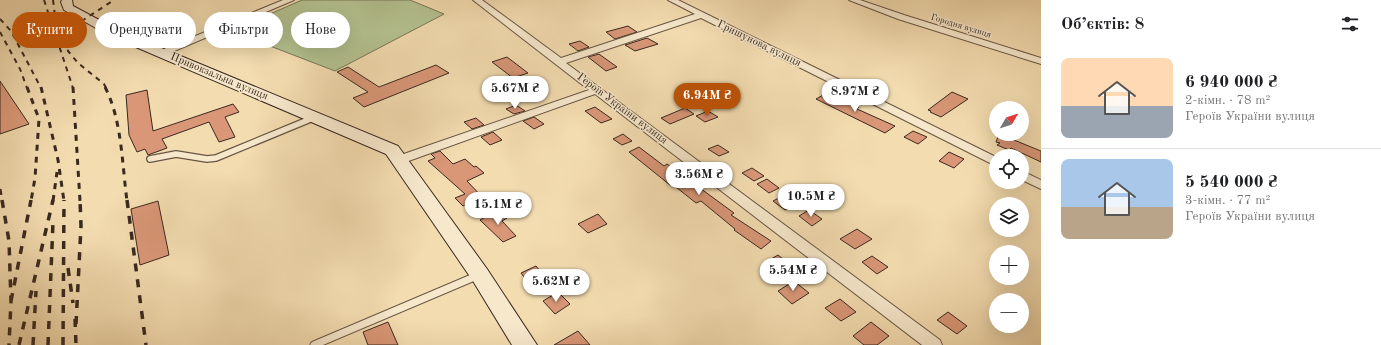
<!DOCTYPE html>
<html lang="uk">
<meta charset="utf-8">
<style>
:root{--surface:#fff;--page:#f2f2f2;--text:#202124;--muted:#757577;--line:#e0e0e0;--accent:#b45309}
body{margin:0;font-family:"Old Standard TT",serif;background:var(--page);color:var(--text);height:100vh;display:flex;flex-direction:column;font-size:15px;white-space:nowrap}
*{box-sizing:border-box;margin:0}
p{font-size:13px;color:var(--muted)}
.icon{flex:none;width:22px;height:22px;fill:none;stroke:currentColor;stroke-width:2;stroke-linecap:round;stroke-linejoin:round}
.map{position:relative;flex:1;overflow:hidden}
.sheet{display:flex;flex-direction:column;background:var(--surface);width:340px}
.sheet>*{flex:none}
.hud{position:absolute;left:12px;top:12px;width:380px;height:36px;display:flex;gap:8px}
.needle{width:26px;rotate:51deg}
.buttons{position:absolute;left:989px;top:101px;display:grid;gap:8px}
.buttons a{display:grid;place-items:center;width:40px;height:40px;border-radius:50%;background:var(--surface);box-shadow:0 4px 16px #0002;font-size:20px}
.price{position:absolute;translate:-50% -34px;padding:0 9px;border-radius:14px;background:#fff;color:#222;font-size:13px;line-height:26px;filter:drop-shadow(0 1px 2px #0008)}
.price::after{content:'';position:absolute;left:50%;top:24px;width:12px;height:9px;margin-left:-6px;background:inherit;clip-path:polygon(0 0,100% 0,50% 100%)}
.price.selected{background:var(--accent);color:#fff}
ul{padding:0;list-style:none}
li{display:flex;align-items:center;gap:12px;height:100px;padding:0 20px}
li+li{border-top:1px solid var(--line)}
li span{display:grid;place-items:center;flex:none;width:112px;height:80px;border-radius:8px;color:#555}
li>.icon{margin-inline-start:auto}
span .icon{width:48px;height:48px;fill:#fffc;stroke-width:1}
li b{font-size:17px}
h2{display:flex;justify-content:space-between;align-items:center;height:48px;padding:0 20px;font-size:17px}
.pill{padding:0 14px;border-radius:18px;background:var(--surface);box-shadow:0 4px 16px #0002;font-size:14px;line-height:36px}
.pill.selected{background:var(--accent);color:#fff}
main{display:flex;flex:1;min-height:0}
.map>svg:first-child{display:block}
</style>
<main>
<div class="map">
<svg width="1041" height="345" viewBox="0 0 1041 345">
<rect width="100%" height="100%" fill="#f3dcb0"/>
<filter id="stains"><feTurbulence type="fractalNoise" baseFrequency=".005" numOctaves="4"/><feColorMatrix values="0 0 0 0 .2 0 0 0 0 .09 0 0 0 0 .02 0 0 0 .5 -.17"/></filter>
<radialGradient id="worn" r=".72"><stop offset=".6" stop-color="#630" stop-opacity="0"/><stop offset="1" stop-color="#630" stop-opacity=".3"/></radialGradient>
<path fill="#b4c290" stroke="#777658" d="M302 0H410L444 14 335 71 231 31Z"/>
<path fill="#d99777" stroke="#3a2920" d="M628 26 637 32 615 39 606 32Z
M647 38 658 44 635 51 625 45Z
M580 41 589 47 578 51 569 44Z
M599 54 617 67 606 71 588 57Z
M507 57 528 73 513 78 492 62Z
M436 65 449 73 364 107 353 98 368 92 337 72 348 67 379 87Z
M0 81 29 124 0 134Z
M147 90 153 131 233 104 239 112 225 117 235 137 219 142 209 122 162 139 167 148 148 155 145 149 137 152 129 135 126 95Z
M952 92 968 99 941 117 930 112 931 111 928 110Z
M827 93 859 107 857 109 895 126 885 133 816 99Z
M516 105 525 111 514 114 506 109Z
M595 107 612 119 601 123 585 111Z
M685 108 694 114 670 124 661 118Z
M708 111 718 117 705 122 696 116Z
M534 117 544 124 534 129 523 121Z
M476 118 484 125 472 129 464 122Z
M913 131 927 137 918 144 904 137Z
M493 132 502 140 490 145 481 137Z
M623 134 632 141 622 145 613 139Z
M999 134 1041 151V162L1011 148 1009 150 997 145 1000 143 996 142Z
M718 145 729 152 719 156 708 149Z
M639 147 664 166 667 164 734 213 731 215 771 241 761 249 734 230 735 229 701 201 696 203 672 184 670 185 629 152Z
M440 151 453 164 465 159 474 167 476 166 484 173 467 181 483 198 463 206 455 198 465 194 428 161 435 158 431 154Z
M949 152 964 159 954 168 939 161Z
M752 168 764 176 754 181 742 173Z
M767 179 779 188 769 193 757 184Z
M783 196 796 205 785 210 773 201Z
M158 201 169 255 140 265 131 209Z
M498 210 507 218 502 221 516 236 503 242 480 220Z
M809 210 822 219 812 226 799 216Z
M598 214 607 224 588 233 578 224Z
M857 229 872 239 855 249 840 239Z
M778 255 792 266 780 274 766 262Z
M872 256 888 267 877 274 862 262Z
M536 266 545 277 530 285 521 273Z
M794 281 809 293 792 304 778 291Z
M558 292 570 304 555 314 543 301Z
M840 299 856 312 841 321 825 308Z
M948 312 967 326 957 334 937 320Z
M388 322 398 345H368L363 332Z
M871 322 889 336 877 345H864L853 336Z
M578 331 590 345H554Z"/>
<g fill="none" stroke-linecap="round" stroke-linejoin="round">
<g stroke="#685644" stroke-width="8">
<path id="lane-far1" d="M150 159 176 154 207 159 216 158 313 118"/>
</g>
<g stroke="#685644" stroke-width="9">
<path id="lane" d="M314 345 479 275"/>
</g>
<g stroke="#685644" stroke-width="2">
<path id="street" d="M283 0H294L165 55H159L158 53 159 51Z
M473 0H482L561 58 695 14 668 0H678L996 157V166L701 18 566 63 940 340 942 345H922L595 94 403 163H395L393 160 395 157 589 90Z
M849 0H860L904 15 1041 58V64L898 19Z
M1022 171 1041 180V189L1022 180Z"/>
</g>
<g stroke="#3a2920" stroke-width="2">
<path id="secondary" d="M62 0H72L73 6 118 30 398 146 487 269 537 345H512L473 281 386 154 110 36 64 10 61 2Z"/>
</g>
<use href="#lane-far1" stroke="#f7e8cc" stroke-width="5.5"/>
<use href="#lane" stroke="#f7e8cc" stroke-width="7"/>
<use href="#street" fill="#f7e8cc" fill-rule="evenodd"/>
<use href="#secondary" fill="#f7e8cc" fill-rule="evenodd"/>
<path stroke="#3a2920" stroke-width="2" stroke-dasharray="5 5" stroke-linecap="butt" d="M44 0 73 88
M53 0 56 24
M0 19 11 31 41 88
M0 32 20 69 27 88
M106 88 104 84 78 63 68 51 66 37 74 26 114 0"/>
<path stroke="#3a2920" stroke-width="3" stroke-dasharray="6 6" stroke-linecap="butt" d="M27 87 39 119 35 178 31 201
M41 87 58 160 64 201
M73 87 80 201
M105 87C122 120 122 164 127 201
M0 189 2 201
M53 201 57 172"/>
<path stroke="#3a2920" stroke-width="3.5" stroke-dasharray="8 8" stroke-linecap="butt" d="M2 200 9 241 11 301 9 345
M127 200 146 345
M68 268 73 303
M11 301 31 200
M75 319 76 345
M76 324 81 226 80 200
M19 345 53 200
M33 345 36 291
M48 345 53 222
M63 345 64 200"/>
</g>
<g text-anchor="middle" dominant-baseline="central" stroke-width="3" stroke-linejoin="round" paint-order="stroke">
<g font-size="9" fill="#3a2920" stroke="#f7e8cc">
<text transform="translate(961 26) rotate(17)">Городня вулиця</text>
</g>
<g font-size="11" fill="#3a2920" stroke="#f7e8cc">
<text transform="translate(759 44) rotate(26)">Гришунова вулиця</text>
<text transform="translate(219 77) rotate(23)">Привокзальна вулиця</text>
<text transform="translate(622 109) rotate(37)">Героїв України вулиця</text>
</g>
</g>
<rect width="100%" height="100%" filter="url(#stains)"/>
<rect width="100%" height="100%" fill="url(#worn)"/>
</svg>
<div class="buttons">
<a><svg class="needle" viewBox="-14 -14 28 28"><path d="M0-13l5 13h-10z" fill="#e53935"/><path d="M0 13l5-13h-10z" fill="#757577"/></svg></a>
<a><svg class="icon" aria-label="locate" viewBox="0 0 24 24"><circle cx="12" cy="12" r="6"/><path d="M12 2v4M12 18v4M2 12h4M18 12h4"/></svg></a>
<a><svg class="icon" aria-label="layers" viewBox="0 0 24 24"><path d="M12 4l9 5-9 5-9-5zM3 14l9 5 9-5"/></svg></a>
<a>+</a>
<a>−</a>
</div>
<b class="price" style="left:515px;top:110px">5.67M ₴</b>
<b class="price" style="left:855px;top:113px">8.97M ₴</b>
<b class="price selected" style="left:707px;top:117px">6.94M ₴</b>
<b class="price" style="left:699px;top:196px">3.56M ₴</b>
<b class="price" style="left:811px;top:218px">10.5M ₴</b>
<b class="price" style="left:498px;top:226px">15.1M ₴</b>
<b class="price" style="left:793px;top:292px">5.54M ₴</b>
<b class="price" style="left:556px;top:303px">5.62M ₴</b>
<div class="hud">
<a class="pill selected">Купити</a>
<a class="pill">Орендувати</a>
<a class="pill">Фільтри</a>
<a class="pill">Нове</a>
</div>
</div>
<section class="sheet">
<h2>Об’єктів: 8<svg class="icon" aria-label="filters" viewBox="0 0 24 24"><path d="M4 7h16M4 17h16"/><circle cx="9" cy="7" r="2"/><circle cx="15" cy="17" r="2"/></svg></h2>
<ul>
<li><span style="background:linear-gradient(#ffd9b3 60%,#9aa5b1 0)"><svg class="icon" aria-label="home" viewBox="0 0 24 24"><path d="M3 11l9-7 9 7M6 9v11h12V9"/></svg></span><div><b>6 940 000 ₴</b><p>2-кімн. · 78 m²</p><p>Героїв України вулиця</p></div></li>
<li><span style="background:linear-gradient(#a9c7e8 60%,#b9a48a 0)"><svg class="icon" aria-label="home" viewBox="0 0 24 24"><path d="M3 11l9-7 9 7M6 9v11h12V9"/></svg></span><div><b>5 540 000 ₴</b><p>3-кімн. · 77 m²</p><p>Героїв України вулиця</p></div></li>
</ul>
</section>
</main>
